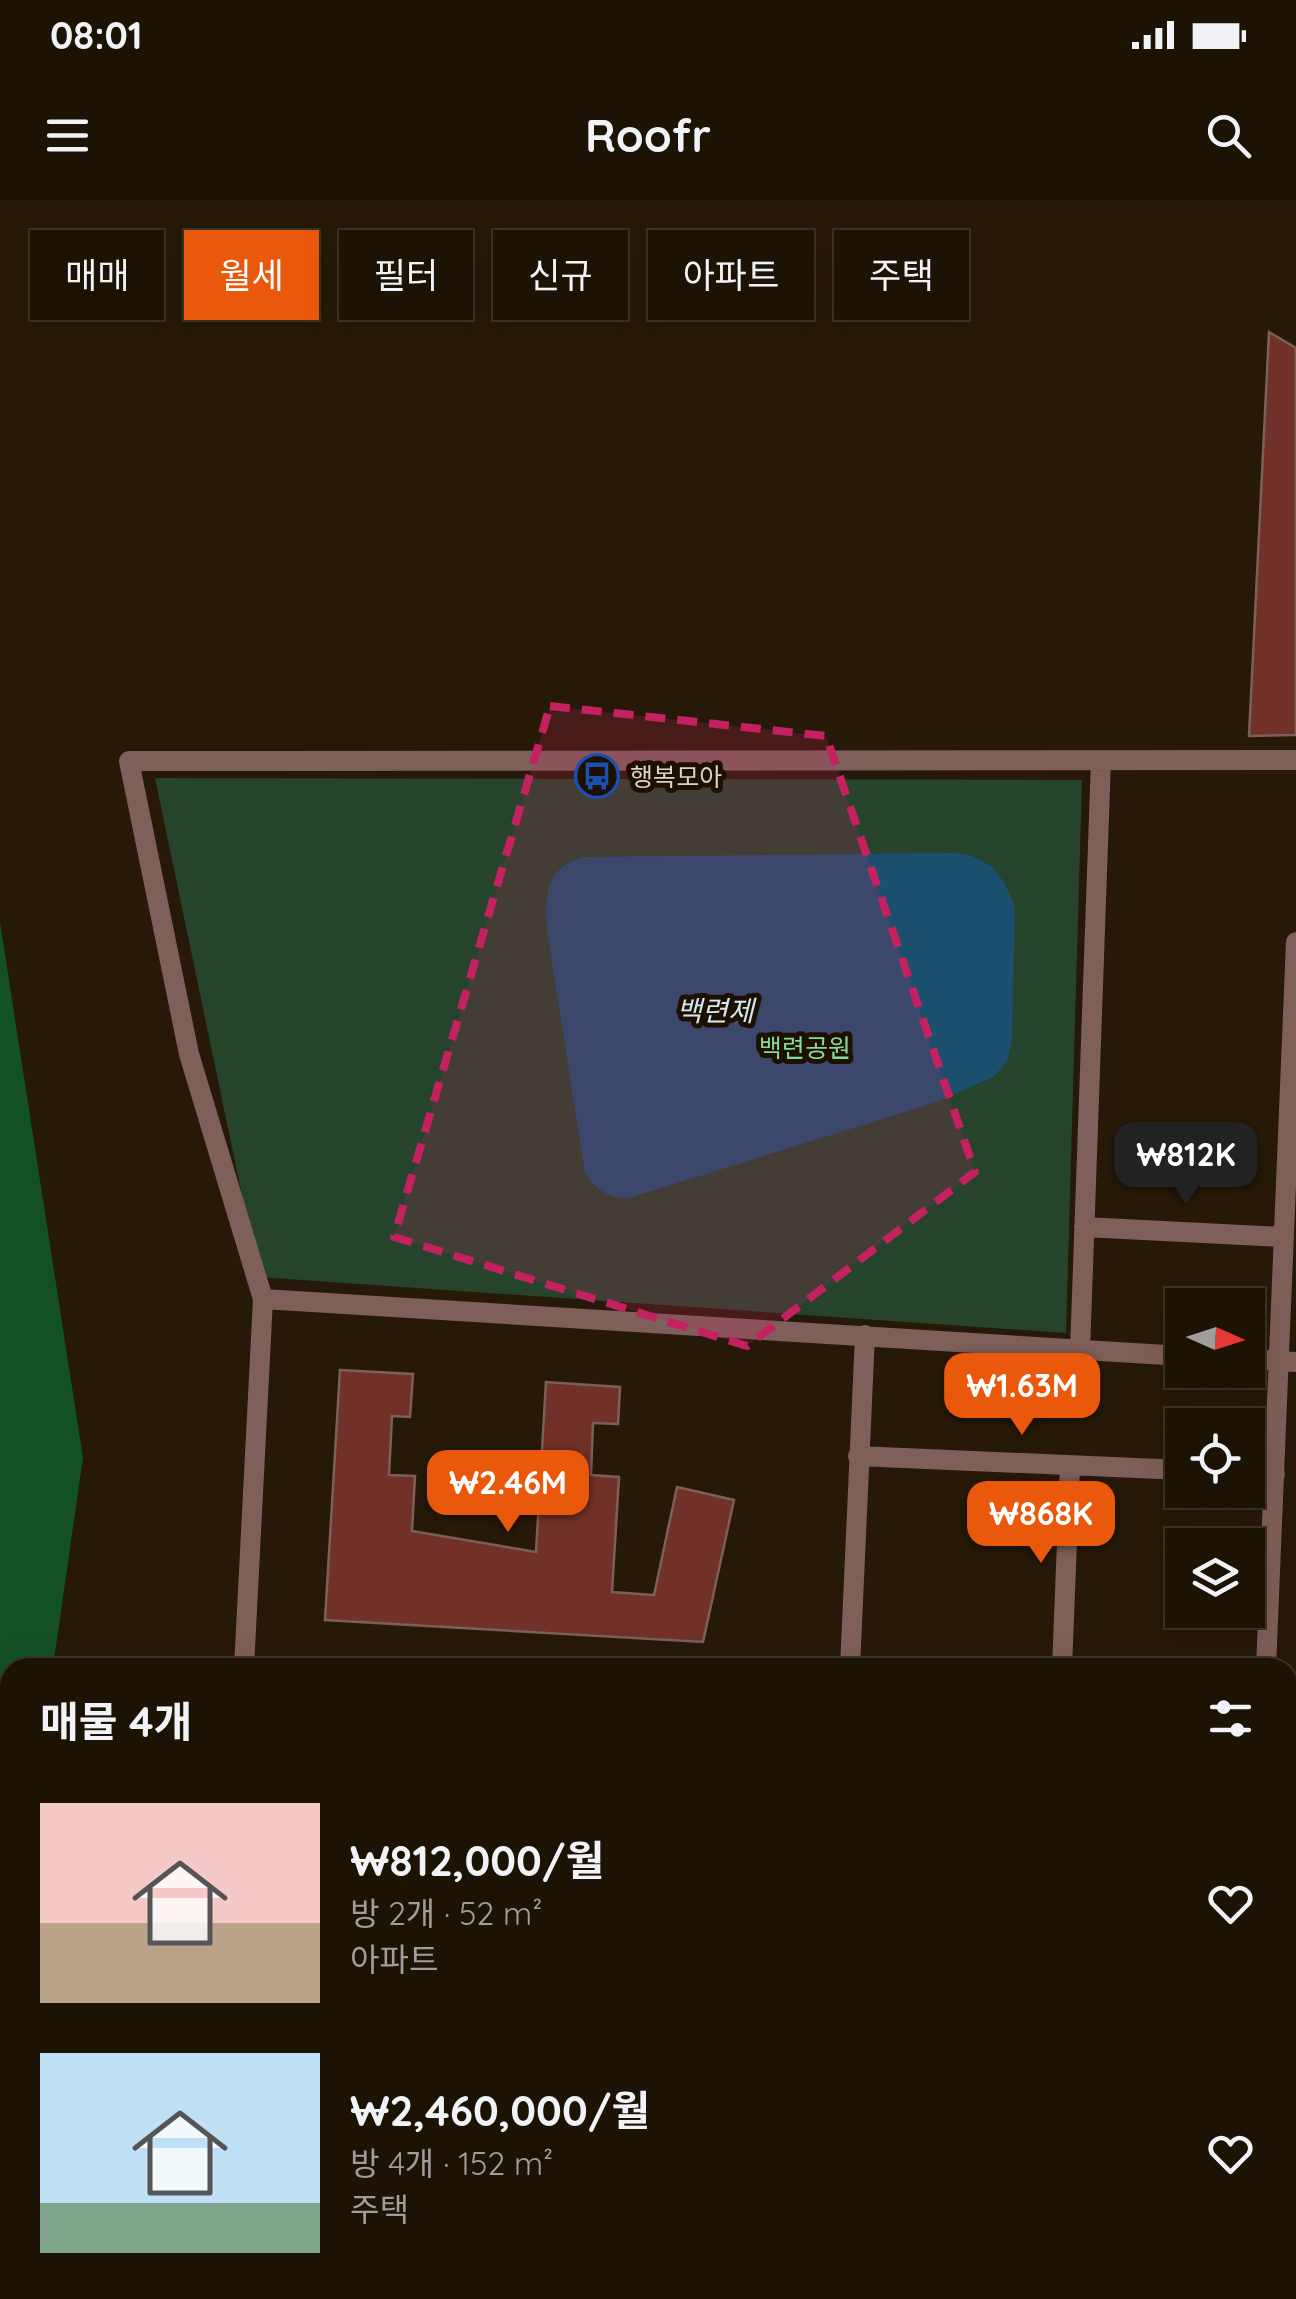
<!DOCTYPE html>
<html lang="ko">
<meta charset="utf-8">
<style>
:root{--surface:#1d1305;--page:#251c0f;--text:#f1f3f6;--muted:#a09e9a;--line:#3b3227;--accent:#ea580c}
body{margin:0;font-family:Quicksand,"Noto Sans KR",sans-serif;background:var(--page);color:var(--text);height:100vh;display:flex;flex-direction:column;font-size:38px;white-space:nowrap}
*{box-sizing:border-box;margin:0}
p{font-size:32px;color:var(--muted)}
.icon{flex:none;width:55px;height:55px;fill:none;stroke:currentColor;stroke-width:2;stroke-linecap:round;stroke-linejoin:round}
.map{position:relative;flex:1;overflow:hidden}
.panel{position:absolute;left:0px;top:1458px;width:1298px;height:642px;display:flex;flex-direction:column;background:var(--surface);border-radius:30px 30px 0 0;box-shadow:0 10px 40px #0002,0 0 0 2px var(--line)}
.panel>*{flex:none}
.guide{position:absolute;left:30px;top:30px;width:1238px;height:90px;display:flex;gap:20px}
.needle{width:65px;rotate:93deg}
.controls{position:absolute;left:1165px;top:1088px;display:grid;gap:20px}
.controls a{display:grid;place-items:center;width:100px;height:100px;border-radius:0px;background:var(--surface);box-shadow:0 10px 40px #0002,0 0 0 2px var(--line);font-size:50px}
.price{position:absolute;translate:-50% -85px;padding:0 22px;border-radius:20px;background:var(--accent);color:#fff;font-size:32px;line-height:65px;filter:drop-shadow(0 2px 5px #0008)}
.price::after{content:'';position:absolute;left:50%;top:60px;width:30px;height:22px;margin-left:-15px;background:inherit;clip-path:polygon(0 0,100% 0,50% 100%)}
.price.selected{background:#222;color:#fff}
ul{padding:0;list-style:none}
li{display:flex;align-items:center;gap:30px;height:250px;padding:0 40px}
li span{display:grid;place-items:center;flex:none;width:280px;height:200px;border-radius:0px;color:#555}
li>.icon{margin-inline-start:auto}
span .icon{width:120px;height:120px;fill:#fffc;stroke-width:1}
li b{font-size:42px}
h2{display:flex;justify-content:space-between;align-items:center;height:120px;padding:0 40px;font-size:42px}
.pill{padding:0 35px;border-radius:0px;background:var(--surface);box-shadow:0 10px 40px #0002,0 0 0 2px var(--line);font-size:35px;line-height:90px}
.pill.selected{background:var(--accent);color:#fff}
.status{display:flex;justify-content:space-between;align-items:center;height:70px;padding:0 50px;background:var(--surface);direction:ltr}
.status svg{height:28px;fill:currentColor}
header{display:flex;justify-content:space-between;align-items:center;height:130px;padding:0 40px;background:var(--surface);font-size:45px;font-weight:800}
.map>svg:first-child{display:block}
</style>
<div class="status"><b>08:01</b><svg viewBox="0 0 49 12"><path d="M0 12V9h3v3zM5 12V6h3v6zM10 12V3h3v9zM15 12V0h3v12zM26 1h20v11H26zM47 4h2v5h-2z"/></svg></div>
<header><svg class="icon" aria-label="menu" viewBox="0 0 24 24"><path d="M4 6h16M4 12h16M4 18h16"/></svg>Roofr<svg class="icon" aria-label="search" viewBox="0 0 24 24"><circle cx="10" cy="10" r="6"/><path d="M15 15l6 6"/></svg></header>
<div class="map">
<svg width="1296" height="2099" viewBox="0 0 1296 2099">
<rect width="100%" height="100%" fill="#271907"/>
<path fill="#25442b" d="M155 578 1082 580 1066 1133 259 1077Z
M680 2090H774L769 2099H693Z"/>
<path fill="#135025" d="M0 722 83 1258 53 1467 10 1468V1775L0 1846Z"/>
<path fill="#1a506e" d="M954 653 970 655 991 666 1005 683 1015 708 1012 838 1007 862 993 877 937 902 629 998C609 998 595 990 585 973L547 730C545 696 545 668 583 657Z"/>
<path fill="#723128" stroke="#7b5f5b" stroke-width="2.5" d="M1269 132 1296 148V535L1249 536Z
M340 1170 413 1174 410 1217 392 1216 389 1275 415 1276 412 1331 536 1352 546 1182 620 1187 618 1224 593 1223 591 1275 619 1277 612 1392 654 1395 677 1287 734 1300 703 1442 325 1420Z"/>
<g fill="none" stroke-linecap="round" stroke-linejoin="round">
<path stroke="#7e7264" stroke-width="6" stroke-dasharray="10 5" stroke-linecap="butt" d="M0 2001 10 2012
M96 2090 108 2099
M668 2090 682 2099
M163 2099 167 2090"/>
<path stroke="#7f5f5a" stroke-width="20" d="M1084 1027 1284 1037
M263 1099 1182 1156
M1080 1151 1101 560
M1248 1159 1296 1162
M858 1256 1182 1270
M1248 1273 1275 1274
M244 1468 263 1099 189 854 129 561 1296 560
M850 1468 865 1135
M1062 1468 1070 1266
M1266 1468 1296 742
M1288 1667H1296
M241 2090 250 2099
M456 2090 470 2099
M833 2090 847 2099
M1173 2099 1179 2090"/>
</g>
<path fill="#c32160" fill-opacity="0.2" stroke="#c32160" stroke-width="8" stroke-dasharray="20 12" stroke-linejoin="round" d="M550 506 826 536 975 972 747 1146 394 1037Z"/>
<defs>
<g id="bus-ring" transform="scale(2.25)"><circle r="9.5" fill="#1d1001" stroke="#1a4fb4" stroke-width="1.5"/><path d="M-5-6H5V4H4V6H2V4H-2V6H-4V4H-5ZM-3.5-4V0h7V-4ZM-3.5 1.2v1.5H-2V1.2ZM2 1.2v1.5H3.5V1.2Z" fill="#1a4fb4"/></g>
</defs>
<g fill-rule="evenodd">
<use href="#bus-ring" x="597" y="576"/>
</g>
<g text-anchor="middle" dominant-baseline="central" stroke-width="10" stroke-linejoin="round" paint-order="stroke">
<g font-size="25" fill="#dcd2c7" stroke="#1d1001" text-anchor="start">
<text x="630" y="576">행복모아</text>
</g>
<g font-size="25" fill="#86d996" stroke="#1d1001">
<text x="805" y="847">백련공원</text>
</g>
<g font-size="28" font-style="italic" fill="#d4e6f2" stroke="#1d1001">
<text x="715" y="810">백련제</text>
</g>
</g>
</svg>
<div class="controls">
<a><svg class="needle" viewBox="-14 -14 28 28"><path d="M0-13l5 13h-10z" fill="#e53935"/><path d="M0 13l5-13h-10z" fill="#a09e9a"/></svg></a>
<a><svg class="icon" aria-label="locate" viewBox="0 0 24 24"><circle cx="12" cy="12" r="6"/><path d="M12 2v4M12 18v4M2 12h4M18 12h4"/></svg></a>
<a><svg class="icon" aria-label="layers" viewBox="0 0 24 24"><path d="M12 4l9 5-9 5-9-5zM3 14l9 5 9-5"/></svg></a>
</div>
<b class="price selected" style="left:1186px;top:1007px">₩812K</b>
<b class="price" style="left:1022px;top:1238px">₩1.63M</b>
<b class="price" style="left:508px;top:1335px">₩2.46M</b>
<b class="price" style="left:1041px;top:1366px">₩868K</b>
<div class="guide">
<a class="pill">매매</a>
<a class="pill selected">월세</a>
<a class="pill">필터</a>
<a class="pill">신규</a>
<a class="pill">아파트</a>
<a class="pill">주택</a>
</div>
<section class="panel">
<h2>매물 4개<svg class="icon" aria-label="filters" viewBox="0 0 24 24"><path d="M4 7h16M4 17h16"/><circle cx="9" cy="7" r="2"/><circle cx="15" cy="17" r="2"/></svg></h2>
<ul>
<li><span style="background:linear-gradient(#f6c9c9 60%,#b9a48a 0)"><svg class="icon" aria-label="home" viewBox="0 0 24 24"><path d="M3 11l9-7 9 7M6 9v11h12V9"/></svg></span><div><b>₩812,000/월</b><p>방 2개 · 52 m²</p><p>아파트</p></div><svg class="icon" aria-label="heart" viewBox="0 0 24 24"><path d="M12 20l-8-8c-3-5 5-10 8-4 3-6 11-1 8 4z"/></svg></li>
<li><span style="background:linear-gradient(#bfe0f5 75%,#7fa58c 0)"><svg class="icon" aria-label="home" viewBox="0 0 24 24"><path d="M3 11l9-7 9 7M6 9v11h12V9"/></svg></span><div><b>₩2,460,000/월</b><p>방 4개 · 152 m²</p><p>주택</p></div><svg class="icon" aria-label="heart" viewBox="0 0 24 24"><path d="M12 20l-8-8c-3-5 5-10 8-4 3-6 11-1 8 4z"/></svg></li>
</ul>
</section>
</div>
